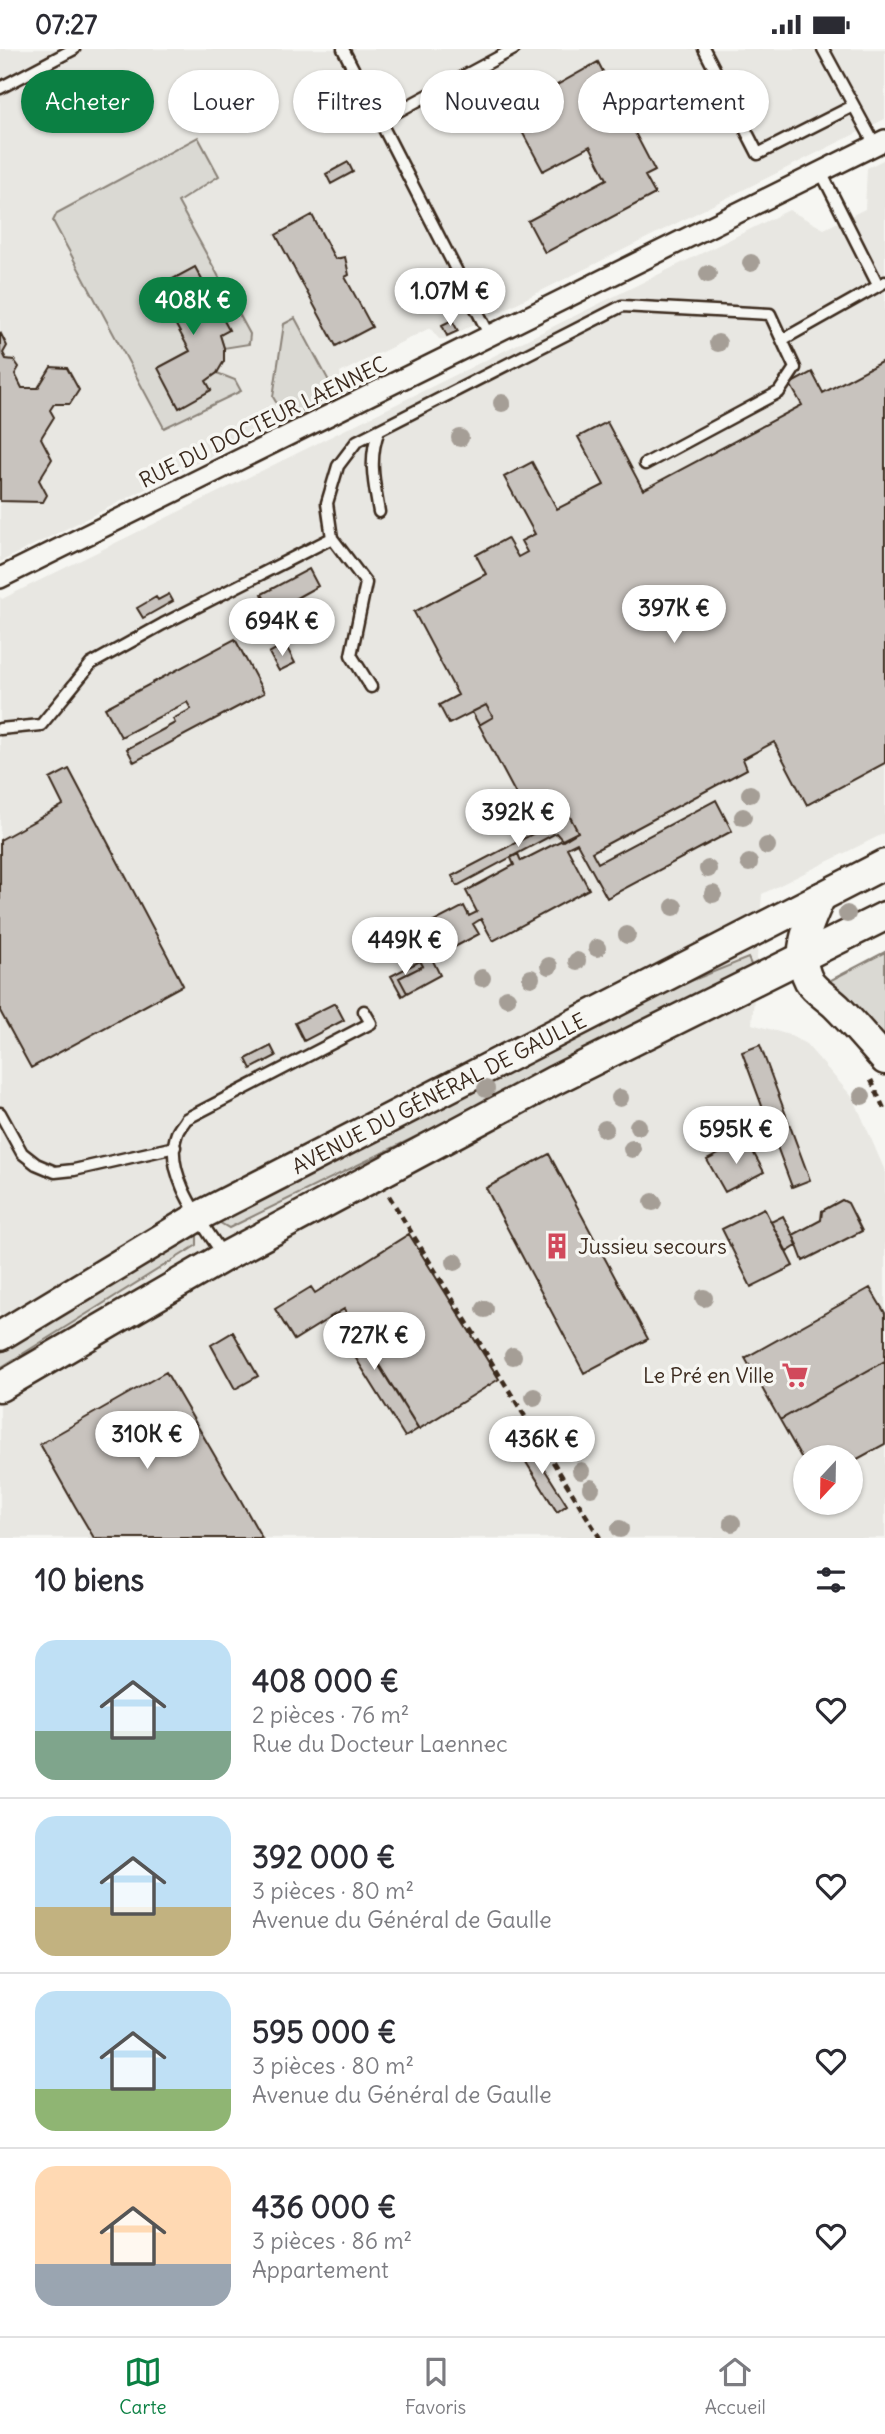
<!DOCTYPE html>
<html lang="fr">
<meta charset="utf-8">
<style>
:root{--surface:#fff;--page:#f7f7f7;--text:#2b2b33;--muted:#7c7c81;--line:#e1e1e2;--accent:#0b8043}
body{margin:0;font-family:Delius,sans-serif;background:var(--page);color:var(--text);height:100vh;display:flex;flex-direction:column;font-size:26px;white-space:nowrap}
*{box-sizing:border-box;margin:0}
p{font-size:23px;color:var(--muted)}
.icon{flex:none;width:38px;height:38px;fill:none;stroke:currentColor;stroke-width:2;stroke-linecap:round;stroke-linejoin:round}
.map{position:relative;height:1489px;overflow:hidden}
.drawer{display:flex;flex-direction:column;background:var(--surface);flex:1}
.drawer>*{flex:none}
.guide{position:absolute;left:21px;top:21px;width:844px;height:63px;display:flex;gap:14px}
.needle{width:46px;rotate:202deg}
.tools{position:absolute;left:793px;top:1396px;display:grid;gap:14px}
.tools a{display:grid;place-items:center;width:70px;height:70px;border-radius:50%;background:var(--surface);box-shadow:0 2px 5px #0004;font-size:35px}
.price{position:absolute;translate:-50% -60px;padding:0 16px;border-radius:24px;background:#fff;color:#222;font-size:23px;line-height:46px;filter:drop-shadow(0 2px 4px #0008)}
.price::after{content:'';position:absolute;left:50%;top:42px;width:21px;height:16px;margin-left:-10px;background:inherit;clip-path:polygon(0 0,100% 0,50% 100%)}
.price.active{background:var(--accent);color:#fff}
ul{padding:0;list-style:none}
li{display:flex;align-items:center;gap:21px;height:175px;padding:0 35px}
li+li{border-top:2px solid var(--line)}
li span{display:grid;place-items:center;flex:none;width:196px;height:140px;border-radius:21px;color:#555}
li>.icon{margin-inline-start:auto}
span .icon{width:84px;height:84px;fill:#fffc;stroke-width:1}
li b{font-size:30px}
h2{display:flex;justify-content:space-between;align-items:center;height:84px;padding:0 35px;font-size:30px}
.pill{padding:0 24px;border-radius:32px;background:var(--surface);box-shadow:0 2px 5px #0004;font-size:24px;line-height:63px}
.pill.active{background:var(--accent);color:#fff}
.status{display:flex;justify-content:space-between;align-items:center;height:49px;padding:0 35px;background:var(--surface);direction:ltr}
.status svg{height:19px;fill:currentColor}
.menu{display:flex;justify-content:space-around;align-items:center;height:98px;border-top:2px solid var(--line);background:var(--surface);font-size:19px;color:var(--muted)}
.menu a{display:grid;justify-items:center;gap:4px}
.menu .active{color:var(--accent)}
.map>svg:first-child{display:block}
</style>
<div class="status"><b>07:27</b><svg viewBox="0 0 49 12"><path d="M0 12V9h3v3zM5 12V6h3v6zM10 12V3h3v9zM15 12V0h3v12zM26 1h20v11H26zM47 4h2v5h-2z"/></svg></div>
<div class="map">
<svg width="885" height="1489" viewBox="0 0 885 1489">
<rect width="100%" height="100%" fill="#f6f6f2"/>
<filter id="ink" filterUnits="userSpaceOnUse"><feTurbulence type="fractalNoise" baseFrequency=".0143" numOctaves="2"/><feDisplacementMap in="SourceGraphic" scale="14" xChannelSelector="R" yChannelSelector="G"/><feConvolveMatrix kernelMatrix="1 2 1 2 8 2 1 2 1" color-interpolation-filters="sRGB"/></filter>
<g filter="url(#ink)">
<path fill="#e8e7e2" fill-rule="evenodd" d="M0 0H885V70L445 290H439L430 279 340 324 344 336 339 343 0 513Z
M885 110V784L762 845 752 975 789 986 806 995 854 1050 885 1122V1489H0V548L2 550 789 161 824 180 865 160 867 119ZM805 1409H850V1454H805Z"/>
<path fill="#dad9d3" stroke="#8a8278" stroke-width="2" d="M198 88 219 127 178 153 250 285 249 295 224 299 220 286 229 281 195 218 157 239 190 302 159 319 179 358 211 341 206 332 217 324 235 331 241 342 164 379 53 172 57 164Z
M295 269 336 345 295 365 279 358 273 348 284 275Z
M885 903V994L829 932Z
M748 909 754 922 229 1179 217 1172 661 944Z
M197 1183V1196L0 1319V1298Z"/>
<path fill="#c8c3be" stroke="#3b2a1e" stroke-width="2" d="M598 13 655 122 645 127 655 145 545 204 528 172 607 130 590 97 543 122 511 62Z
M348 113 353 123 331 135 326 125Z
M312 166 335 210 345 208 349 226 345 228 372 278 336 297 276 186Z
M195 218 229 281 220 286 224 299V312L217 324 206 332 211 341 179 359 158 319 190 302 156 239Z
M452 271 458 282 447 287 442 276Z
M0 283 7 297 3 304 6 310 14 311 19 318 15 325 22 339H38L51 318 67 319 79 341 70 355H54L50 361 54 368 41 389 52 410 39 431 47 446 43 453 0 452Z
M885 311V714L807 756 774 693 743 710 747 720 592 803 598 814 716 751 732 782 607 849 577 794 567 799 589 840 493 892 481 870 473 875 479 885 432 910 440 926 407 944 399 929 423 917 407 887 464 857 469 867 477 863 466 842 514 816 511 809 518 805 521 812 578 783 569 766 536 783 479 676 493 668 486 656 449 675 439 656 458 646 414 563 486 525 476 506 507 489 518 508 527 503 521 492 535 485 504 428 532 413 557 460 604 436 578 388 607 373 643 441 802 356 790 335 812 323 823 344Z
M309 520 318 537 271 563 262 545Z
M169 545 173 552 143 569 137 559 156 548 158 551Z
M235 590 264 644 134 713 127 700 175 674 173 670 191 660 187 653 121 688 105 659Z
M285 595 295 614 279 622 269 604Z
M486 656 493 668 479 676 472 663Z
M69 720 183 936 31 1019 0 962V791L63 756 50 730Z
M569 766 578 783 563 792 556 784 457 837 452 827Z
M420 912 423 917 399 929 407 944 402 947 391 927Z
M335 954 344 971 304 992 295 974Z
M760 996 810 1131 792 1138 742 1003Z
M271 997 276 1007 251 1020 246 1010Z
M746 1090 764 1123 725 1143 707 1111Z
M549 1105 648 1290 584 1324 486 1139Z
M842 1151 848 1154 862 1182 803 1212 793 1186 821 1171 822 1162Z
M764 1159 793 1217 751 1238 722 1180Z
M783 1167 798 1196 787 1203 771 1173Z
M409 1185 499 1330 419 1380 344 1260 294 1291 275 1260 311 1238 315 1244Z
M870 1239 885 1264V1312L780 1371 745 1309Z
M344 1260 418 1380 405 1388 330 1268Z
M233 1283 258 1327 235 1340 211 1296Z
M885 1312V1395L850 1414V1409H805V1415L780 1371Z
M166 1323 240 1450 262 1489H94L75 1457 40 1395Z
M526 1391 567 1456 557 1463 516 1397Z"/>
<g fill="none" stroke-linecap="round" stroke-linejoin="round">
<g stroke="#3b2a1e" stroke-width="15">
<path id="lane" d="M343 0 490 287
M704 0 758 105 853 57
M823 0 875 96
M0 39 74 0
M380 72 514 0
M821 123 878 236
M645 415 779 343 795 319 782 291
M379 463C374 434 368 409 379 381
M332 489 366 534 351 606 371 638
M0 680 41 676 91 615 163 575 332 489 327 454 338 417 357 392 622 257 770 265 782 291 885 233
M0 1064 22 1104 36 1115 55 1123 74 1121 175 1098
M223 1206C203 1175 162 1123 177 1084 179 1079 184 1074 186 1070L371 974 364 962"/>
</g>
<g stroke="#3b2a1e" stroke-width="24">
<path id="street" d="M0 529 885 91"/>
</g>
<g stroke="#3b2a1e" stroke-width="33">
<g id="secondary">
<path d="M821 848C809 874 794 903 809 932 814 941 829 950 837 958 854 975 869 993 885 1011"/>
<path id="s1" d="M0 1287 199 1167 885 815"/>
<path d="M0 1338 224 1208 553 1032 885 867"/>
</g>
</g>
<path stroke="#3b2a1e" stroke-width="4.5" stroke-dasharray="7 5" stroke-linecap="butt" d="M871 1031 885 1062
M389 1147 600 1489"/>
<use href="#lane" stroke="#f6f6f2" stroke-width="10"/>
<use href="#street" stroke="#f6f6f2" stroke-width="19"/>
<use href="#secondary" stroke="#f6f6f2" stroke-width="28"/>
</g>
<g fill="#a59e96">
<circle cx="751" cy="214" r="9"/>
<circle cx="708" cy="225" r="9"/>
<circle cx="718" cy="294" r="9"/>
<circle cx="502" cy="354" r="9"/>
<circle cx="460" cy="389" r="9"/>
<circle cx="750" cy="745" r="9"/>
<circle cx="743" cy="768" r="9"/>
<circle cx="767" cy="797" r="9"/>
<circle cx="749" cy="814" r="9"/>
<circle cx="708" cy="820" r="9"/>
<circle cx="713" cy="845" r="9"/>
<circle cx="674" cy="858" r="9"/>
<circle cx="847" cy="865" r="9"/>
<circle cx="627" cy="886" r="9"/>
<circle cx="597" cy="899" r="9"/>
<circle cx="577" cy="912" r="9"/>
<circle cx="549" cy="917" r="9"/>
<circle cx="482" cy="929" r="9"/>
<circle cx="531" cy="929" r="9"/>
<circle cx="507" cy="949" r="9"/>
<circle cx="486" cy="1040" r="9"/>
<circle cx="862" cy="1047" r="9"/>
<circle cx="620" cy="1049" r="9"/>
<circle cx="638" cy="1077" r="9"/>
<circle cx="605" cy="1080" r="9"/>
<circle cx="632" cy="1100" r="9"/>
<circle cx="653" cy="1153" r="9"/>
<circle cx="455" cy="1213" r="9"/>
<circle cx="704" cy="1249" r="9"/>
<circle cx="485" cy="1260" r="9"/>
<circle cx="513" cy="1307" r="9"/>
<circle cx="534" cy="1348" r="9"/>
<circle cx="559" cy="1390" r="9"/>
<circle cx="581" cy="1422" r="9"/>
<circle cx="591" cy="1439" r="9"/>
<circle cx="732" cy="1474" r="9"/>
<circle cx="620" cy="1480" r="9"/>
</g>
</g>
<defs>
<g id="building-bare" transform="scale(2.1)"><path d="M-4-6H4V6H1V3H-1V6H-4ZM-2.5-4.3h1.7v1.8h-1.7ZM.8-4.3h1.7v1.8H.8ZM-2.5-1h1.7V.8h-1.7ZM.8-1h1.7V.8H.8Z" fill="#d1495b" stroke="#f6f6f2" stroke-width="2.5" paint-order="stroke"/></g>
<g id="supermarket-bare" transform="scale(2.1)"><path d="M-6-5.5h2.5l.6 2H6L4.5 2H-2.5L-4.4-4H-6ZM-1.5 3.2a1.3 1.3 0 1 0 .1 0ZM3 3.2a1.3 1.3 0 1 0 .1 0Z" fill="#d1495b" stroke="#f6f6f2" stroke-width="2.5" paint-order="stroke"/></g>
</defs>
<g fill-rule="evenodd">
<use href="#building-bare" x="557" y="1197"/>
<use href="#supermarket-bare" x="795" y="1326"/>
</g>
<g text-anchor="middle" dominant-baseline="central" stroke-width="7" stroke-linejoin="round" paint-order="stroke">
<g font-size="21" fill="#3b2a1e" stroke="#f6f6f2">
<text transform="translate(263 373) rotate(-26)">RUE DU DOCTEUR LAENNEC</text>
<text stroke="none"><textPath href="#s1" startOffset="502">AVENUE DU GÉNÉRAL DE GAULLE</textPath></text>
</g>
<g font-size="21" fill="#3b2a1e" stroke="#f6f6f2" text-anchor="start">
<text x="578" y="1197">Jussieu secours</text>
<text x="774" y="1326" text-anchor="end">Le Pré en Ville</text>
</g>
</g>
</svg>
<div class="tools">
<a><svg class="needle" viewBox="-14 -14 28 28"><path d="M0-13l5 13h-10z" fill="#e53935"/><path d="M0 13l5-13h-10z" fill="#7c7c81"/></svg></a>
</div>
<b class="price" style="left:450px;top:279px">1.07M €</b>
<b class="price active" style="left:193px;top:288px">408K €</b>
<b class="price" style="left:674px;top:596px">397K €</b>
<b class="price" style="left:282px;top:609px">694K €</b>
<b class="price" style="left:518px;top:800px">392K €</b>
<b class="price" style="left:405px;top:928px">449K €</b>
<b class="price" style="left:736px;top:1117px">595K €</b>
<b class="price" style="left:374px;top:1323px">727K €</b>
<b class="price" style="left:147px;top:1422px">310K €</b>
<b class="price" style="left:542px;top:1427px">436K €</b>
<div class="guide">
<a class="pill active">Acheter</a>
<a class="pill">Louer</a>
<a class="pill">Filtres</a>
<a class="pill">Nouveau</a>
<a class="pill">Appartement</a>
</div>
</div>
<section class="drawer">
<h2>10 biens<svg class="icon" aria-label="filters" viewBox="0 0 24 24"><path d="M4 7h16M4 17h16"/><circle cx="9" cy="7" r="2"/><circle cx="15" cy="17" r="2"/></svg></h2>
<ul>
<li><span style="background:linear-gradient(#bfe0f5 65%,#7fa58c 0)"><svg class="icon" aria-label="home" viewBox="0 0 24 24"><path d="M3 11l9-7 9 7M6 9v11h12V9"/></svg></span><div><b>408 000 €</b><p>2 pièces · 76 m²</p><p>Rue du Docteur Laennec</p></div><svg class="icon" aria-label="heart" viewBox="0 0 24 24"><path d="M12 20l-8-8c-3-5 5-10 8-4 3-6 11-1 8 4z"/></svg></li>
<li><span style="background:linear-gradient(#bfe0f5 65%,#c2b280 0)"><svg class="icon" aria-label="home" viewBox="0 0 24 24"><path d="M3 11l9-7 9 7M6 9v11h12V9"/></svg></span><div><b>392 000 €</b><p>3 pièces · 80 m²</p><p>Avenue du Général de Gaulle</p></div><svg class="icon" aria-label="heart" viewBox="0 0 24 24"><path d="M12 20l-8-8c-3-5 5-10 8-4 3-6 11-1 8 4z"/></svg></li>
<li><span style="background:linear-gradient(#bfe0f5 70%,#8fb573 0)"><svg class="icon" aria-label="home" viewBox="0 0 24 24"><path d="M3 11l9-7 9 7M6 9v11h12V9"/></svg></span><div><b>595 000 €</b><p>3 pièces · 80 m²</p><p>Avenue du Général de Gaulle</p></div><svg class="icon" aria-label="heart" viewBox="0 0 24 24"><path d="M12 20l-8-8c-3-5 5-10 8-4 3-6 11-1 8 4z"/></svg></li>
<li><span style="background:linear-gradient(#ffd9b3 70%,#9aa5b1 0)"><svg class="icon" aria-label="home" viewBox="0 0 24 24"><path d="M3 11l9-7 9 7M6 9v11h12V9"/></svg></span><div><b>436 000 €</b><p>3 pièces · 86 m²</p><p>Appartement</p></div><svg class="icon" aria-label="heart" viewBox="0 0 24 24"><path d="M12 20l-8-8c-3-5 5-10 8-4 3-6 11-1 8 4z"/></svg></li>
</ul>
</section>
<nav class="menu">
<a class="active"><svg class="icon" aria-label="map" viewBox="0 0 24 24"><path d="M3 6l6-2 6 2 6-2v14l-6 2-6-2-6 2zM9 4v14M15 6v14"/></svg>Carte</a>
<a><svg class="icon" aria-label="saved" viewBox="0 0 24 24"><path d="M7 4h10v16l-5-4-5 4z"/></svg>Favoris</a>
<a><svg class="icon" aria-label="home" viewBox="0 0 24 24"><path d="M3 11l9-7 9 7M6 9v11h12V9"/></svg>Accueil</a>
</nav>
